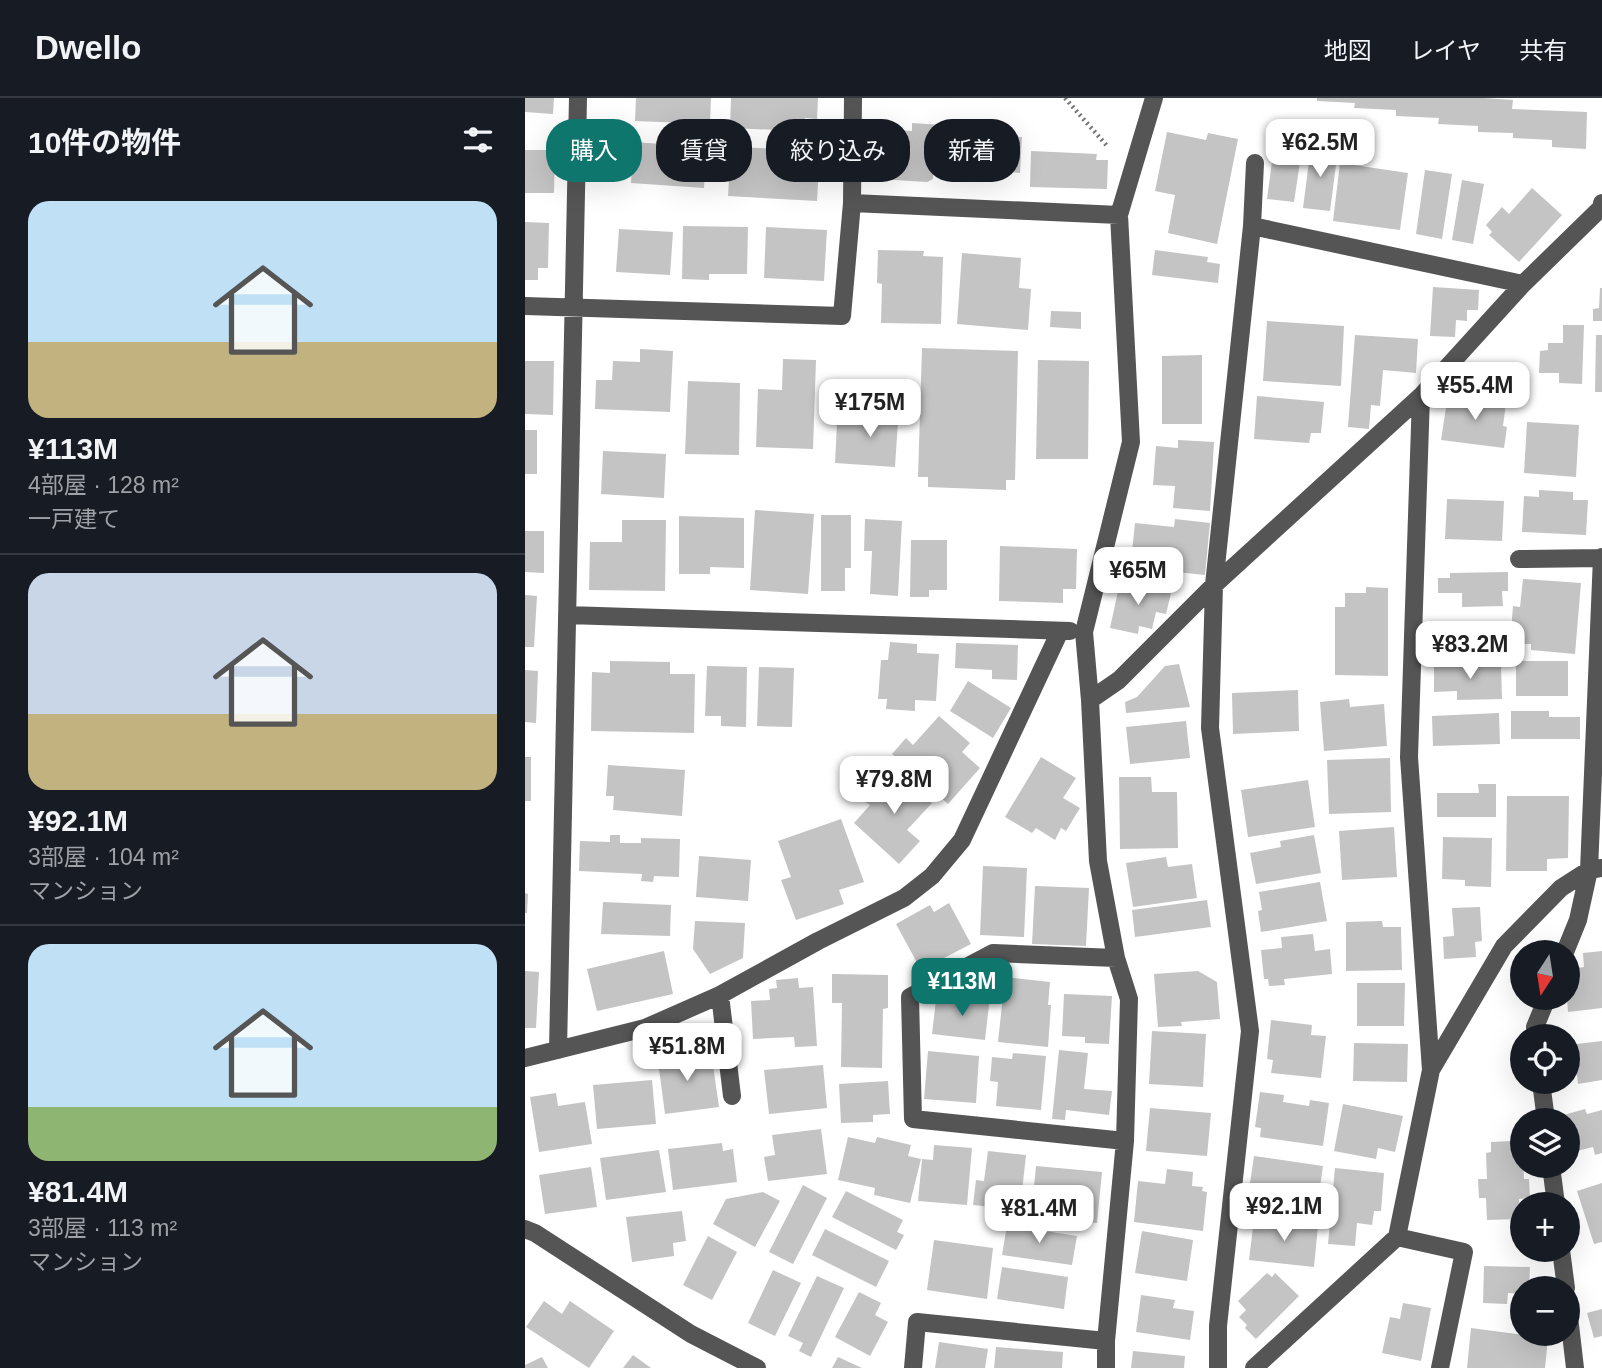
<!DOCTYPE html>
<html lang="ja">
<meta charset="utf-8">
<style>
:root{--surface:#171b24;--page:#20242c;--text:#f1f3f6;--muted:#9ea1a6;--line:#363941;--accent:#0f766e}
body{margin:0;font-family:Helvetica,"Noto Sans JP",sans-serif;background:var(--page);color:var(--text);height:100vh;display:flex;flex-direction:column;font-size:26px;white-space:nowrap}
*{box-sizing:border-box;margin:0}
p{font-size:23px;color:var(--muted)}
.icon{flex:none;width:38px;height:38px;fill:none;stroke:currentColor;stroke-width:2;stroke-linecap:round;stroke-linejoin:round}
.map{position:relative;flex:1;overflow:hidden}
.sheet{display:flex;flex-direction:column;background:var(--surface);width:525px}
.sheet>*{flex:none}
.guide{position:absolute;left:21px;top:21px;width:665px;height:63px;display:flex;gap:14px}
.needle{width:46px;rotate:192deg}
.buttons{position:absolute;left:985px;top:842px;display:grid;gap:14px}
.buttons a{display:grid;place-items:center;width:70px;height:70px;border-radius:50%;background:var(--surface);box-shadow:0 7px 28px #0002;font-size:35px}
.price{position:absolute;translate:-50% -60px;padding:0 16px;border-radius:14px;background:#fff;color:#222;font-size:23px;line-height:46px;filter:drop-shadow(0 2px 4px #0008)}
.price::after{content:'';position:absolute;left:50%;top:42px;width:21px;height:16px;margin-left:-10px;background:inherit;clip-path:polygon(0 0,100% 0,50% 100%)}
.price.current{background:var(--accent);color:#fff}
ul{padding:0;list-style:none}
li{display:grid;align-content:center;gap:14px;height:371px;padding:0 28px}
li+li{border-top:2px solid var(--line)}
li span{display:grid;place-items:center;height:217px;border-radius:21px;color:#555}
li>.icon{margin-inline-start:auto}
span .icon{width:126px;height:126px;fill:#fffc;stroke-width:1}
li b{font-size:30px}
h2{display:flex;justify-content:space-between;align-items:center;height:84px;padding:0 28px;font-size:30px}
.tag{padding:0 24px;border-radius:28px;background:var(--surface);box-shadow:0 7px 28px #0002;font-size:24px;line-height:63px}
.tag.current{background:var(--accent);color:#fff}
header{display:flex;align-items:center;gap:42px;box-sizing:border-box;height:98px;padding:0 35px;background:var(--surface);border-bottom:2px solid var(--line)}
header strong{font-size:33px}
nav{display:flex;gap:38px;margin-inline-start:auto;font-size:24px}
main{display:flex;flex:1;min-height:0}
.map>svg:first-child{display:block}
</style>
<header>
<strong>Dwello</strong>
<nav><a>地図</a><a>レイヤ</a><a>共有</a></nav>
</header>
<main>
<section class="sheet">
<h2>10件の物件<svg class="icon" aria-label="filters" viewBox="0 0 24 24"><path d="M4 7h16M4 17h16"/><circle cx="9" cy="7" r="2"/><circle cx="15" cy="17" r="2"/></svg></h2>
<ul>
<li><span style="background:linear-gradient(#bfe0f5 65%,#c2b280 0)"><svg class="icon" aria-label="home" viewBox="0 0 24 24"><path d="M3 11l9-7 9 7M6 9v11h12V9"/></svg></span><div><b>¥113M</b><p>4部屋 · 128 m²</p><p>一戸建て</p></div></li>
<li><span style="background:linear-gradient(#c9d6e8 65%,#c2b280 0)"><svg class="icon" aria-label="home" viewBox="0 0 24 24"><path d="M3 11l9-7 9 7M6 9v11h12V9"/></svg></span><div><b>¥92.1M</b><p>3部屋 · 104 m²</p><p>マンション</p></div></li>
<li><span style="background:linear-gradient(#bfe0f5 75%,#8fb573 0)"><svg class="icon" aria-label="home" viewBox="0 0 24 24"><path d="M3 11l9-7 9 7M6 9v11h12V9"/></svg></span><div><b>¥81.4M</b><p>3部屋 · 113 m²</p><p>マンション</p></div></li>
</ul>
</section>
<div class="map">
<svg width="1077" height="1270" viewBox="0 0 1077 1270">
<rect width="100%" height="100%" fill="#fff"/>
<path fill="#c4c4c4" d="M0 0H29L28 16 0 14Z
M111 0H186L185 26 110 23Z
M206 0H293L292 21 280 20 279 33 205 30Z
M792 0H959L988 2 987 11 1062 14 1061 51 1027 49V42L988 40V35L953 34V28L913 26 914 20 871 18V12L829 10 830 5 792 3Z
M387 25 418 27 416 66H409L408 81 402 84 352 81 355 31 387 33Z
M441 30 464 31V37L497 39 495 75 438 71Z
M642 34 681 42 683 35 713 41 692 146 643 135 650 97 630 93Z
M750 41 778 44 769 104 742 101Z
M108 44 181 49 179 90 106 85Z
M786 48 813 52 805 113 778 110Z
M206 49 259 51V61L272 62V67L294 69 292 103 203 98Z
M0 52H30L29 95H0Z
M506 53 572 56 571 62H583L582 91 505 89Z
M815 65 883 75 875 132 808 123Z
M900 72 927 76 917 141 891 136Z
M937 82 959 86 948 146 927 142Z
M1007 90 1037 117 994 164 964 137 967 134 961 127 977 109 984 116Z
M0 124 24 125 23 170H13V182H0Z
M158 128 223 129 222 176H184V182L157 181Z
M241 129 302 132 299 183 239 180Z
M94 131 148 134 145 177 91 174Z
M353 152 399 153 398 158 418 159 416 226 356 225 357 186 352 185Z
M630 152 683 159 682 164 695 166 693 185 627 177Z
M437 155 496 160 494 190 506 191 503 232 432 226Z
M908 189 954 192 953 212H942V223L931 222 930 239 905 238Z
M1075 190H1077V223H1068V211L1074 210Z
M526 213 556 214V231L525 229Z
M742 223 819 228 816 288 738 283Z
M1038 227H1059L1057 286 1034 285V275H1014L1015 253 1023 252V245H1038Z
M830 237 893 241 891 275 858 272 855 308 846 307 844 331 823 329Z
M1071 237H1077V294H1070Z
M397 250 493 253 490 382H481V392L403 389V379H393Z
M115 251 148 253 145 314 70 311 71 282H87L88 263 115 264Z
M677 257V326H637V258Z
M258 261 291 262 288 351 231 349 233 291 257 292Z
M513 262 564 263 563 361H511Z
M0 263H29L28 317 0 316Z
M163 283 215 285 214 357 160 356Z
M923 297 981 305 978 328 982 329 979 350 916 342Z
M732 298 799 304 796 335H786L784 345 729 341Z
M346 306 374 308 370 369 310 365 312 325 345 327Z
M1002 324 1054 327 1051 379 999 375Z
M0 332H12V376H0Z
M653 342 689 344 685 413 648 410 650 388 628 387 631 348 653 350Z
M78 353 141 356 139 400 76 396Z
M1014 392 1048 394V402H1063L1061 437 997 434 999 398 1014 399Z
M922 401 979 403 977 443 920 441Z
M230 412 289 416 283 496 225 492Z
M296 417H326V470H320V493H296Z
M154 418 219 420V470L185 469V476H154Z
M340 421 377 423 373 498 345 496 347 453H339Z
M650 421 685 425 680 477 642 473V468L606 463 610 425 649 429Z
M97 422H141L140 493 64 492 65 444H97Z
M0 433H19V475L0 474Z
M386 442H422V492H404V499H385Z
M475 448 552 451 551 491H538V505L474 503Z
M983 474V493H977L978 508 937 509V495H913V480H925V475Z
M998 481 1056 485 1050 556 1006 552V546H997L998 535 986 534 988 508 995 509Z
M595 484 646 495 641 516 631 514 627 531 614 528 613 536 585 530Z
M841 489 863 490V578L810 577V509H820V495H841Z
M0 497 12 498 9 549H0Z
M976 523V553L934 554V543L909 544V529H922V524Z
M365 544 392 546V555L414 556 411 603 390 602V613L361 611 362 601H353L356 562H363Z
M431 545 493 547 492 582 467 581V572L430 570Z
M85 563 145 564V576H170L169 635 66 633 67 574 85 575Z
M991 563H1043V598H991Z
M654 566 665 609 601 615 600 604 612 599 640 568Z
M976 566 977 601 932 602V593L909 594V568Z
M182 568 222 569 221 629 196 628V618H180Z
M234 569 269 570 267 629 232 628Z
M0 572 13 573 11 625 0 624Z
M443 583 486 610 468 640 425 613Z
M773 592 774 633 708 636 707 595Z
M824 601 825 609 859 606 862 648 799 653 795 604Z
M986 613H1024V619H1055V641H986Z
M974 615 975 646 908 648 907 618Z
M414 618 445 645 437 654 455 670 423 706 367 656 381 640 388 647Z
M661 623 665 660 605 666 601 629Z
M0 659H6V703H0Z
M516 659 551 680 538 700 555 710 541 733 536 730 530 742 511 730 507 735 480 719Z
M865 660 866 714 804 716 802 662Z
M83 667 160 672 157 718 88 712 89 698H81Z
M370 671 407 705 382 732 395 743 374 766 329 725 345 707 340 704Z
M594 679H626L627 694H652L653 750 595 751Z
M783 682 790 729 723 739 716 692Z
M953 686H971V719H912V695H954Z
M982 698H1044L1043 760 1022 761V773H981Z
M316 721 339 784 314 792 319 806 271 822 256 782 266 779 253 743Z
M869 729 872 779 817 782 814 733Z
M85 737H95V745H116V740L155 741 154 779 129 778 128 784 116 783 117 776 54 773 55 743 85 744Z
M789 737 796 775 731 786 725 755 756 749 755 743Z
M918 739 967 740 966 789 940 788V782L917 781Z
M174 758 226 762 223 803 171 799Z
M641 759 643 769 667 766 672 800 608 809 601 765Z
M458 768 502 770 499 839 455 837Z
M795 784 802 823 736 834 733 813 737 812 734 794Z
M510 788 564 790 561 848 507 846Z
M0 795 3 796 2 815H0Z
M682 802 686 829 610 839 607 812Z
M78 804 146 807 145 838 76 836Z
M424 805 446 846 396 872 371 826 405 807 409 814Z
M955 809 957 843 950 844 951 859 919 861 918 839 929 838 927 810Z
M170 823 220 825 218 860 185 876 168 851Z
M857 823 858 829H876L877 872 821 873V824Z
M788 836 790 853 805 851 807 876 759 881 760 887 744 888 743 881H739L736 852 757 850 756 839Z
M139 853 148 896 72 913 62 871Z
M1077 853V910L1043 914 1042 900 1048 898 1047 886 1055 884 1053 870 1059 869 1058 855Z
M0 873 14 874 11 930H0Z
M673 873 692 884 695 921 656 924 657 928 633 929 629 876Z
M307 876 363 877V910L358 911 357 970 316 969 317 905H307Z
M480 879 525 884 523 907H526L523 949 473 944Z
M273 880 274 890 288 889 292 948 270 949 269 939 228 941 226 903 245 902 244 891 252 890 251 882Z
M832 885H880L879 928H832Z
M449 896 465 898 460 942 407 936 411 902 448 905Z
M539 896 587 898 584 946 560 945V939L537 938Z
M746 922 787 927 786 937 801 938 796 980 746 975 748 962 742 961Z
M627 933 681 936 678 989 624 986Z
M1077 943V982L1053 986 1052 977 1043 978V947Z
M829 945 883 946 882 984 828 983Z
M163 952 164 963 187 960 194 1009 140 1016 132 956Z
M534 952 563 955 559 991 587 993 584 1017 541 1012 540 1022 527 1021Z
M403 953 454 958 451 1005 399 1001Z
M488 955 521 958 516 1012 471 1008 473 984 465 983 467 959 487 961Z
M298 967 302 1010 244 1016 239 972Z
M127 982 131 1026 72 1031 68 987Z
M363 983 365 1016 348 1017V1024L316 1025 314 986Z
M735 994 759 997 758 1004 784 1008 785 1002 804 1005 798 1048 735 1039 736 1030 730 1029Z
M31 995 33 1008 60 1004 67 1046 14 1054 5 999Z
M818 1006 878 1018 870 1054 853 1050 851 1061 809 1053Z
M625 1010 686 1015 682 1058 621 1053Z
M1060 1011 1062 1016 1077 1012V1055L1070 1057 1068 1049 1044 1055 1043 1022H1036L1035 1018Z
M296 1031 302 1076 243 1083 239 1059 250 1057 247 1037Z
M323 1039 350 1045 352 1039 386 1047 383 1058 396 1061 385 1105 349 1097 350 1090 313 1082Z
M987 1043 988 1051H993V1062H998L999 1081H1004L1005 1100 994 1101 995 1121 962 1122 961 1100H954L953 1081H962L961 1055 966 1054V1044Z
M197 1045 198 1053 208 1051 212 1084 148 1092 143 1051Z
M409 1047 447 1050 442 1107 393 1103 397 1061 408 1062Z
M134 1052 141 1094 81 1102 75 1060Z
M463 1053 501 1057 495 1112 448 1107 451 1082 459 1083Z
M729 1058 798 1068 791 1117 755 1113 756 1109 734 1106 735 1093 724 1092Z
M511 1068 577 1074 572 1125 506 1119Z
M66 1069 72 1109 20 1116 14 1077Z
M810 1070 859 1075 856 1113H849L847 1127 832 1125 830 1148 803 1146Z
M642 1071 668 1074 667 1088 678 1089 677 1093 682 1094 678 1133 609 1124 613 1083 640 1086Z
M1077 1085V1144L1069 1146 1052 1093Z
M278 1087 302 1100 268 1166 244 1154Z
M321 1093 378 1122 372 1134 379 1137 371 1152 307 1119Z
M238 1094 255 1103 230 1149 188 1126 201 1101Z
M157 1113 161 1143 148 1145 149 1158 107 1164 101 1119Z
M729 1121 793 1128 789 1169 724 1162Z
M482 1127 552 1138 547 1167 477 1157Z
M300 1131 364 1163 351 1189 287 1157Z
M617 1133 668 1142 662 1183 610 1175Z
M183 1138 212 1154 187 1202 158 1187Z
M409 1142 468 1150 462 1201 402 1192Z
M959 1168 1005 1169 1004 1190H998V1196L983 1195 982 1206 958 1205Z
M477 1169 543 1179 539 1211 472 1201Z
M248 1172 276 1185 250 1238 223 1225Z
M742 1175 747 1179 750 1175 774 1198 731 1241 720 1230 722 1227 714 1219 721 1212 713 1203Z
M292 1178 319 1190 286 1259 274 1253 278 1245 263 1238Z
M334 1194 356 1205 350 1217 363 1224 345 1258 310 1239Z
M616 1197 650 1202 648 1210 669 1213 665 1242 611 1234Z
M19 1203 37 1216 45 1203 89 1233 64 1270 1 1229Z
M878 1205 906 1210 896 1263 857 1255 865 1219 875 1221Z
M1077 1211V1238L1069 1240 1062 1215Z
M946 1230 1023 1240 1020 1270H942Z
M414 1244 463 1251 460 1270H410Z
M471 1249 538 1254 537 1270H469Z
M608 1253 660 1258 659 1270H606Z
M108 1257 126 1270H98Z
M17 1259 23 1270H0V1267Z
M313 1259 337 1270H307Z"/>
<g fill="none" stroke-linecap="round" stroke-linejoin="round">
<path stroke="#777" stroke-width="4.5" stroke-dasharray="2 3.5" stroke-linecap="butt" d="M540 0 583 49"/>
<path stroke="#555" stroke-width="18" d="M327 105 594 117
M727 128 730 65
M0 208 317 218 327 105 328 0
M896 298 884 659 906 972
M994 461 1077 460
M42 517 545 533
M565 602 594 582 689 487 896 298 998 186 1076 110 1077 105
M1040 854 1053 822 1064 772 1077 459
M591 860 468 855 385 899 388 1021 600 1043
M195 897 207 998
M1011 938 1010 929 1022 900
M33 952 53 0
M0 960 120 930 195 897 293 843 379 800 407 778 437 742 535 533
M1016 984 1021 1022
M1026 1068 1031 1106
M0 1131 10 1135 166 1236 232 1270
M872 1139 939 1154 915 1270
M1036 1152 1041 1190
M1043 1210 1050 1270
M388 1270 392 1224 581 1243
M581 1270V1243L600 1043 604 901 591 860 573 763 565 602 559 534 606 344 594 117 629 0
M693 1270V1228L725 933 685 630 689 487 727 128 998 186
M729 1270 872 1139 906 972 979 848 1036 790 1064 772 1077 770"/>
</g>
</svg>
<div class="buttons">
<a><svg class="needle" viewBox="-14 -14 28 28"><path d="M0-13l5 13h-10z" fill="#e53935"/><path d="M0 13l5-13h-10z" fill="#9ea1a6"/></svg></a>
<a><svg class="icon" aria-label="locate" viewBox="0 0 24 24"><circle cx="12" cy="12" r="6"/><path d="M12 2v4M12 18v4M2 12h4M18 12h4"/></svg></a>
<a><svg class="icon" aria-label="layers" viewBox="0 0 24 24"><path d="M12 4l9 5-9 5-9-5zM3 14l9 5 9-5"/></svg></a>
<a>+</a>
<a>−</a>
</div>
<b class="price" style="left:795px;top:81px">¥62.5M</b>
<b class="price" style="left:950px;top:324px">¥55.4M</b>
<b class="price" style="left:345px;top:341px">¥175M</b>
<b class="price" style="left:613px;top:509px">¥65M</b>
<b class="price" style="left:945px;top:583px">¥83.2M</b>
<b class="price" style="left:369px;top:718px">¥79.8M</b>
<b class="price current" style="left:437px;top:920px">¥113M</b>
<b class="price" style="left:162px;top:985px">¥51.8M</b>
<b class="price" style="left:759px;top:1145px">¥92.1M</b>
<b class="price" style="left:514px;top:1147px">¥81.4M</b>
<div class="guide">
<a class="tag current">購入</a>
<a class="tag">賃貸</a>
<a class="tag">絞り込み</a>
<a class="tag">新着</a>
</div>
</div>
</main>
